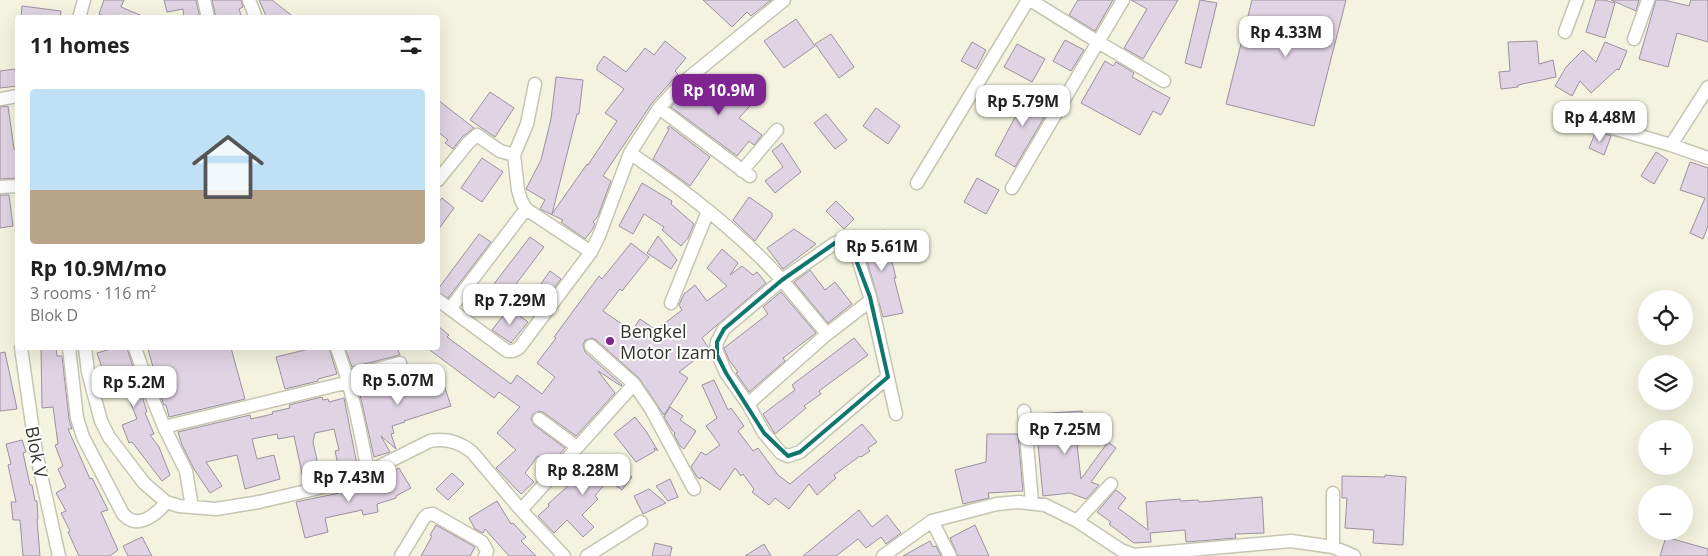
<!DOCTYPE html>
<meta charset="utf-8">
<style>
:root{--surface:#fff;--page:#f2f2f2;--text:#202124;--muted:#757577;--line:#e0e0e0;--accent:#7f2592}
body{margin:0;font-family:"Open Sans",sans-serif;background:var(--page);color:var(--text);height:100vh;display:flex;flex-direction:column;font-size:19px;white-space:nowrap}
*{box-sizing:border-box;margin:0}
p{font-size:16px;color:var(--muted)}
.icon{flex:none;width:28px;height:28px;fill:none;stroke:currentColor;stroke-width:2;stroke-linecap:round;stroke-linejoin:round}
.map{position:relative;flex:1;overflow:hidden}
.sheet{position:absolute;left:15px;top:15px;width:425px;height:335px;display:flex;flex-direction:column;background:var(--surface);border-radius:5px;box-shadow:0 5px 20px #0002}
.sheet>*{flex:none}
.tools{position:absolute;left:1638px;top:290px;display:grid;gap:10px}
.tools a{display:grid;place-items:center;width:55px;height:55px;border-radius:50%;background:var(--surface);box-shadow:0 5px 20px #0002;font-size:25px}
.price{position:absolute;translate:-50% -42px;padding:0 11px;border-radius:10px;background:#fff;color:#222;font-size:16px;line-height:32px;filter:drop-shadow(0 1px 2px #0008)}
.price::after{content:'';position:absolute;left:50%;top:30px;width:15px;height:11px;margin-left:-8px;background:inherit;clip-path:polygon(0 0,100% 0,50% 100%)}
.price.selected{background:var(--accent);color:#fff}
ul{padding:0;list-style:none}
li{display:grid;align-content:center;gap:10px;height:265px;padding:0 15px}
li+li{border-top:1px solid var(--line)}
li span{display:grid;place-items:center;height:155px;border-radius:5px;color:#555}
li>.icon{margin-inline-start:auto}
span .icon{width:90px;height:90px;fill:#fffc;stroke-width:1}
li b{font-size:21px}
h2{display:flex;justify-content:space-between;align-items:center;height:60px;padding:0 15px;font-size:21px}
.map>svg:first-child{display:block}
</style>
<div class="map">
<svg width="1708" height="556" viewBox="0 0 1708 556">
<rect width="100%" height="100%" fill="#f4f3df"/>
<path fill="#e0d3e3" stroke="#9d90a0" d="M104 0H124L121 7 147 18H108L99 14Z
M164 0H196L200 18H184L183 9 167 12Z
M212 0H241L243 7 239 9 242 18H216Z
M259 0H272L295 18H267Z
M703 0H771L751 16 747 12 732 27Z
M1078 0H1113L1095 31 1069 15Z
M1131 0H1178L1143 59 1124 48 1147 9Z
M1200 0 1217 3 1201 68 1185 63Z
M1252 0H1346L1314 126 1226 104Z
M1596 0H1604L1615 3 1605 38 1586 32Z
M1611 0H1639L1636 11Z
M1656 0H1664L1689 6 1691 0H1708V42L1677 33 1668 67 1639 59Z
M22 6 61 11 60 18H21Z
M796 19 815 46 784 68 764 41Z
M831 34 854 67 839 78 815 44Z
M1065 40 1084 50 1071 71 1053 61Z
M665 41 686 58 675 71 678 74 652 103 603 176 611 181 598 216 593 222 595 224 592 230 585 239 561 222 563 220 540 209 545 200 526 189 541 160 551 119 556 77 583 80 579 114H577L552 214 587 164 588 165 617 121 605 113 624 89 597 70V66L604 56 626 72 645 48 654 55Z
M1537 41 1539 64 1553 60 1556 77 1518 85V87L1501 89 1499 72 1510 71 1508 42Z
M972 42 986 50 976 69 961 61Z
M1605 42 1627 51 1619 70 1617 69 1591 93 1580 81 1572 96 1555 86 1566 67 1583 50 1596 62Z
M1017 44 1045 59 1032 82 1004 67Z
M1105 61 1113 66 1116 62 1134 73 1132 77 1170 98 1161 115 1153 111 1140 135 1081 103Z
M15 69 17 86 0 88V71Z
M714 77 750 106 739 118 762 135 754 145 749 141 737 156 671 107 678 99 681 102 690 91 697 97Z
M1024 89 1052 104 1015 167 995 155 1020 108 1016 105Z
M490 92 514 108 495 137 470 120Z
M438 100 474 128 462 137 453 149 445 143 448 140 438 132Z
M8 106 14 149H18V178L0 179V107Z
M876 108 900 126 888 144 863 126Z
M826 114 847 140 835 149 814 123Z
M669 126 710 157 690 186 653 159 669 129 667 128Z
M1596 131 1611 136 1604 155 1589 148Z
M782 143 801 172 775 193 765 181 783 167 772 151Z
M1656 152 1668 160 1654 184 1641 176Z
M482 158 503 172 482 202 461 188Z
M1690 162 1708 168V226L1703 239 1690 233 1705 198 1680 190Z
M977 178 999 190 986 214 964 202Z
M642 183 672 201 671 204 694 224 688 238 681 246 662 230 664 227 644 214 633 234 619 226Z
M0 195H9L13 226 0 228Z
M749 197 772 213V217L755 241 733 220Z
M442 198 454 208 438 230V203Z
M836 201 854 219 844 229 826 211Z
M794 229 816 244 783 269 767 248Z
M885 230 891 253 890 254 896 278H894L903 313 883 317 860 236Z
M479 234 491 242 448 298 438 292V289Z
M658 236 677 260 671 269 647 253Z
M530 237 544 247 501 304 487 293Z
M631 243 649 257 622 291 620 289 603 311 632 331 640 319 656 330 682 310 679 305 684 294 695 285 707 301 727 286 707 268 722 249 738 263 730 275 742 266 753 275 757 272 766 283 702 338 708 347V350L679 372 688 378 664 415 639 378 596 340 592 338 585 340 583 345 585 352 622 385 621 386 598 371 615 393 576 436 543 412 539 411 533 414 531 419 534 425 565 448 550 465 538 456 525 473 534 482 521 494 496 468 516 450 497 433 520 407 499 392 494 398 427 348H438V326L449 335 447 337 511 384 517 375 542 394 555 377 537 363 556 338 554 337 599 276 602 279Z
M810 270 825 290 835 282 852 304 828 323 794 282Z
M550 271 561 279 543 302 533 295Z
M781 292 816 333 783 358 785 361 749 392 736 373 738 372 729 360 724 348 768 314 763 307Z
M509 308 528 322 511 343 492 330Z
M854 338 868 355 819 391 821 394 804 406 806 408 775 434 763 414 795 390 792 385Z
M41 348H56L57 356H62L69 419 72 429H68L90 479 92 478 108 510 101 512 118 550 110 556H79L68 532 70 531 61 513 66 511 56 493 66 487 58 469 63 466 55 445 58 444 53 407 42 408Z
M114 348H127L147 412 145 413 154 434 150 435 159 447 170 475 162 481 132 442 129 443 122 425 137 419 124 386 119 388 115 374 105 377 97 353Z
M155 348H231L245 399 169 417 166 405H164L162 400 148 349Z
M313 348H329L337 374 318 379V381L285 389 276 357Z
M345 348H397L400 355 352 367Z
M5 352 17 409 0 411V353Z
M404 370 405 372 412 370 418 390 443 382 451 406 404 421 405 422 392 426 394 433 391 434 396 449 381 436 390 452 374 457 359 390 391 381 389 374Z
M714 380 728 410 731 408 744 426 738 431 753 451 758 448 778 475 790 484 862 424 877 442 868 448 870 451 861 457 860 456 834 475 836 478 817 495 809 484 789 509 775 498 769 505 752 492 754 489 743 474 741 476 735 468 720 490 701 477 700 479 697 477 691 467 701 452 706 455 720 445 706 426 717 418 702 385Z
M322 397 323 400 328 399 329 402 344 398 357 465 339 469 335 451 339 450 334 429 315 433 313 442 320 474 303 478 294 436 278 439 277 434 252 439 257 459 274 455 280 479 245 489 237 455 206 462 222 486 210 493 194 469 182 445 178 432 250 415 251 419 273 414 272 412 290 408 289 405Z
M670 407 683 416 680 420 696 431 684 449 680 446 674 435 675 433 672 430 664 417Z
M1082 411 1084 435 1076 436 1081 479 1108 442 1116 448 1091 482 1099 485 1086 499 1070 493 1043 496 1035 414Z
M635 417 646 431 658 451 654 448 655 451 636 462 614 434Z
M987 434H1018L1023 491 988 493 989 498 963 504 955 470 986 462Z
M22 440 26 452 23 453 30 485H32L35 501H37L38 519H37L40 556H23L20 520H13L11 502H16L8 465 11 464 6 444Z
M603 454 632 477 622 490 608 480 595 496 598 499 582 515 594 527 583 537 567 520 554 533 538 516 549 506 548 504 579 476 586 465 591 469Z
M399 468 411 488 396 496V498L377 504 378 512 363 515 362 510 325 518 328 532 305 538 296 502 373 486 372 484 391 478 388 474Z
M452 473 464 484 448 500 436 489Z
M1385 475 1406 477 1403 545 1373 543 1374 530 1345 528 1347 498H1342V476L1385 477Z
M670 479 678 497 668 501 656 486Z
M649 489 666 503 643 514 634 496Z
M1116 490 1126 498 1118 508 1148 530 1146 502 1180 499 1181 501 1198 500 1199 502 1262 497 1264 533 1235 534 1236 538 1186 542 1185 530 1150 533 1151 542 1134 543 1109 524 1111 522 1097 512Z
M497 501 511 524 513 523 526 537 521 541 536 556H509L485 529 483 533 475 529 469 518Z
M859 510 872 527 887 515 901 533 886 544 881 537 866 548 858 539 836 556H803Z
M436 525 475 547 470 556H421L432 536 430 535Z
M975 525 989 556H958L950 538Z
M142 537 152 556H128L123 546Z
M1666 537 1708 549V556H1660Z
M930 541 933 547 936 546 941 556H903Z
M655 543 672 547 670 556H652Z
M764 544 771 556H745Z"/>
<g fill="none" stroke-linecap="round" stroke-linejoin="round">
<g stroke="#c6c5b2" stroke-width="15">
<path id="street" d="M204 0 208 18
M249 0 256 18
M1030 0 1098 42 1123 0
M79 18 84 0
M1565 32 1577 0
M1634 39 1648 0
M535 84 527 124 514 155 518 190 521 200 526 209 591 252
M0 99 18 96
M659 108 750 176
M1575 117 1671 145 1708 158
M1671 145 1708 87
M630 153C684 190 738 231 782 280L835 243 844 240 847 241 855 249 870 297 896 414
M742 171 777 130
M438 180 468 143 477 135 500 151 514 155
M917 183 1028 0
M0 187 18 186
M1012 188 1098 42 1164 81
M438 300 507 351H513L519 348 591 252 599 236 630 153 659 108 680 85 784 0
M671 303 708 211
M450 309 526 209
M827 334 782 280 724 329 717 342 716 350 726 373 748 404 764 433 781 453 788 456 800 452 888 377
M591 346 634 384 651 409 694 489
M21 348 36 452 59 556
M69 348 77 418 83 437 123 514C126 517 129 520 134 521 146 523 160 511 166 502
M85 348 88 372 101 421 109 437 144 483 166 502 179 506 216 509 259 502 315 489 368 472 430 441C445 438 460 442 472 452L521 510 564 556
M135 348 152 397 164 427 186 471 192 507
M337 348C352 388 360 429 368 472
M348 377 400 363
M748 404 827 334 870 301
M1024 411 1032 502
M539 419 577 447
M164 427 349 382
M1333 493V547
M521 510 634 384
M932 521 950 556
M1077 521 1111 484
M401 556 424 518 427 515 433 514 482 542 487 551 485 556
M587 556 641 522
M883 556 932 521 997 504 1019 502 1045 505 1077 521 1121 550 1134 555 1291 541 1333 547 1354 556"/>
</g>
<use href="#street" stroke="#fff" stroke-width="12"/>
</g>
<path fill="none" stroke="#0f766e" stroke-width="4" stroke-linejoin="round" d="M844 240 850 244 870 297 888 377 800 452 788 456 764 433 726 373 717 355V342L724 329 782 280 835 243Z"/>
<circle fill="#7f2592" stroke="#fff" stroke-width="2" cx="610" cy="341" r="5"/>
<g text-anchor="middle" dominant-baseline="central" stroke-width="4" stroke-linejoin="round" paint-order="stroke">
<g font-size="18" fill="#34332c" stroke="#fff" text-anchor="start">
<text x="620" y="331">Bengkel<tspan x="620" dy="21">Motor Izam</tspan></text>
</g>
<g font-size="18" fill="#34332c" stroke="#fff">
<text transform="translate(37 452) rotate(79)">Blok V</text>
</g>
</g>
</svg>
<div class="tools">
<a><svg class="icon" aria-label="locate" viewBox="0 0 24 24"><circle cx="12" cy="12" r="6"/><path d="M12 2v4M12 18v4M2 12h4M18 12h4"/></svg></a>
<a><svg class="icon" aria-label="layers" viewBox="0 0 24 24"><path d="M12 4l9 5-9 5-9-5zM3 14l9 5 9-5"/></svg></a>
<a>+</a>
<a>−</a>
</div>
<b class="price" style="left:1286px;top:58px">Rp 4.33M</b>
<b class="price selected" style="left:719px;top:116px">Rp 10.9M</b>
<b class="price" style="left:1023px;top:127px">Rp 5.79M</b>
<b class="price" style="left:1600px;top:143px">Rp 4.48M</b>
<b class="price" style="left:882px;top:272px">Rp 5.61M</b>
<b class="price" style="left:510px;top:326px">Rp 7.29M</b>
<b class="price" style="left:398px;top:406px">Rp 5.07M</b>
<b class="price" style="left:134px;top:408px">Rp 5.2M</b>
<b class="price" style="left:1065px;top:455px">Rp 7.25M</b>
<b class="price" style="left:583px;top:496px">Rp 8.28M</b>
<b class="price" style="left:349px;top:503px">Rp 7.43M</b>
<section class="sheet">
<h2>11 homes<svg class="icon" aria-label="filters" viewBox="0 0 24 24"><path d="M4 7h16M4 17h16"/><circle cx="9" cy="7" r="2"/><circle cx="15" cy="17" r="2"/></svg></h2>
<ul>
<li><span style="background:linear-gradient(#bfe0f5 65%,#b9a48a 0)"><svg class="icon" aria-label="home" viewBox="0 0 24 24"><path d="M3 11l9-7 9 7M6 9v11h12V9"/></svg></span><div><b>Rp 10.9M/mo</b><p>3 rooms · 116 m²</p><p>Blok D</p></div></li>
</ul>
</section>
</div>
